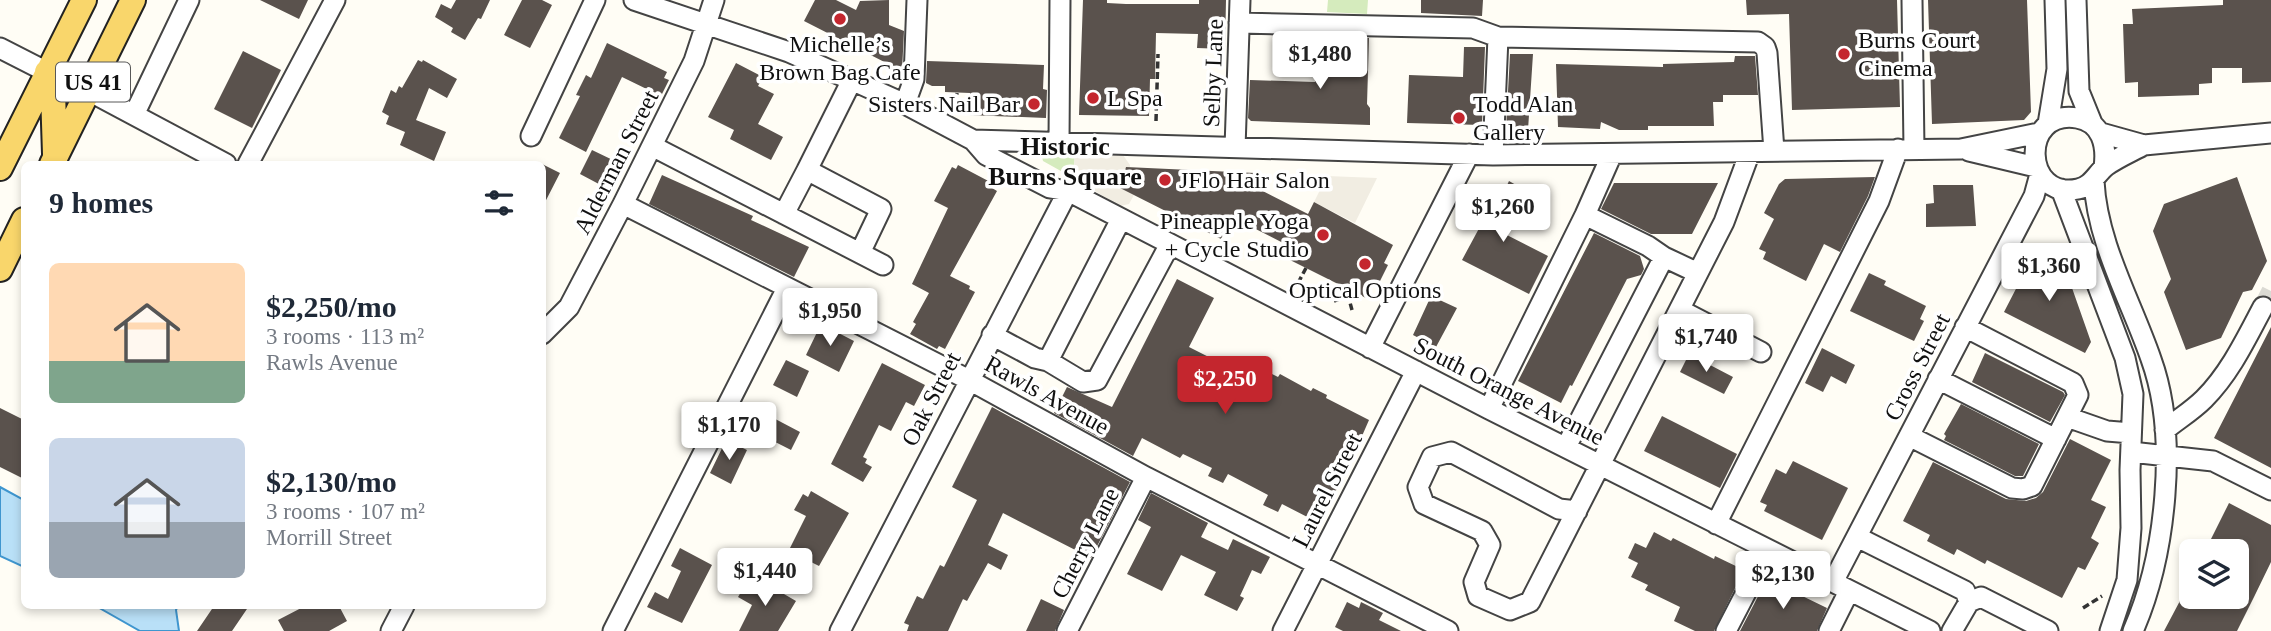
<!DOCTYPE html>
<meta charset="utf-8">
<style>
:root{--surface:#fff;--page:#f6f6f7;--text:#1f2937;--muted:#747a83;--accent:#c4262e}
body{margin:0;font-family:Georgia,serif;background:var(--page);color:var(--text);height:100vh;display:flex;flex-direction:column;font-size:26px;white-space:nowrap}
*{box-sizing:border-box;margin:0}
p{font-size:23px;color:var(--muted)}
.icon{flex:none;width:38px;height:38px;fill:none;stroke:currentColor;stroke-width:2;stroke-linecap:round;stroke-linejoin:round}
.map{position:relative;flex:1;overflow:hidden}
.sheet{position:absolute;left:21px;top:161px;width:525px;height:448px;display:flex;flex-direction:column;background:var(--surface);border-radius:10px;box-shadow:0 4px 10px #0003}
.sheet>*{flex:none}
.tools{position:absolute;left:2179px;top:539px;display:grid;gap:14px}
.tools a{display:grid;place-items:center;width:70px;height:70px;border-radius:10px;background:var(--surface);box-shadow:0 4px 10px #0003;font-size:35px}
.price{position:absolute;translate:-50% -60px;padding:0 16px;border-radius:7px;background:#fff;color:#222;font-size:23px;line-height:46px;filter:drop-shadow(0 2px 4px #0008)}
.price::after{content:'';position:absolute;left:50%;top:42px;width:21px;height:16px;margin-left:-10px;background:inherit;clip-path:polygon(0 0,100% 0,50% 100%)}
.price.on{background:var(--accent);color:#fff}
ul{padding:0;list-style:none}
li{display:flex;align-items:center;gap:21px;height:175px;padding:0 28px}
li span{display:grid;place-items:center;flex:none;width:196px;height:140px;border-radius:10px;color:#555}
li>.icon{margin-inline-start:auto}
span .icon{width:84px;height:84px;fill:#fffc;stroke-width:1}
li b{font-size:30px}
h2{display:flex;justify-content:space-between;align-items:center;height:84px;padding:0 28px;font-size:30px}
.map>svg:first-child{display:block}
</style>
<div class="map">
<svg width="2271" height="631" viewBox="0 0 2271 631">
<rect width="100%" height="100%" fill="#fffdf5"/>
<path fill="#d5ebbd" d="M1328 0H1368L1367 14 1327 12Z
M1046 153 1075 154 1074 166 1068 175 1043 161 1042 157Z"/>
<path fill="#f1ede2" d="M1075 154 1123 155 1130 165V167H1126L1120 188 1134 195 1129 204 1120 206 1068 175 1074 166Z
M1327 176 1377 178 1355 223 1314 202Z"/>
<path fill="#b9e0f7" stroke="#3f96cf" stroke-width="2" d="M0 487 24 500V567L0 556Z
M96 606H178L176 610 179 631H140Z"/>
<path fill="#5a524d" d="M260 0H308L299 19Z
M456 0H490L481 19 478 18 465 40 451 32 453 28 435 17 441 4 451 9Z
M522 0H542L552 5 530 48 504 35Z
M815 0H836L856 10 860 1 889 0V25L904 31 902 71 804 21Z
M1083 0H1107V3L1126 4H1199V0H1226L1225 49 1197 48 1198 34 1156 33 1155 79H1150L1149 116 1079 115Z
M1421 0H1483L1482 16 1421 13Z
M1746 0H1897L1900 107 1792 110 1789 14 1747 15Z
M1928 0H2027L2031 112 2024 120 1932 124Z
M2223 0H2271V82L2242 83V68H2212V83L2199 84V95L2138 97V82L2125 83 2123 24H2133L2132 9 2223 5Z
M1330 37 1369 38 1367 104 1370 108V125L1251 121 1248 118 1250 80 1315 82 1316 61 1329 62Z
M607 43 667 72 664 78 669 80 661 96 622 77 586 152 559 138 580 96 576 95 586 75 591 78Z
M1464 47H1485L1482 125 1407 123 1409 75 1463 77Z
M243 51 281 70 252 128 214 109Z
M1510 54H1533L1528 130 1506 129Z
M1735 56H1755L1758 95H1723V102H1713L1714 126H1648V130H1619L1601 122 1600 129 1558 127 1556 64 1663 67V64L1734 62Z
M418 60 422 62 423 60 457 79 447 98 429 88 416 120 446 132 434 161 400 145 405 132 386 124 389 116 382 112 391 90 396 93 399 86 402 88Z
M927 61 1044 65 1043 89 1047 90 1046 118 969 115 970 93 945 92V86H932L926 83Z
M736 63 763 77 758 86 774 94 758 124 783 137 771 160 730 139 734 130 708 117Z
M592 150 619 163 616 169 622 172 612 191 580 174Z
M542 164 560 173 542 208Z
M958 165 994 184 992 188 997 191 950 276 970 286 969 289 975 292 945 349 939 346 937 349 910 334 916 324 913 322 929 293 912 284 948 208 934 201 952 167 956 169Z
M1126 167 1255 173 1249 184 1308 214 1314 202 1393 245 1384 263 1388 265 1379 283 1375 281 1366 298 1286 258 1291 247 1232 217 1221 239 1120 188Z
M662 175 753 216 751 220 809 247 794 277 649 204Z
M1875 177 1868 196 1840 252 1824 244 1806 281 1763 259 1766 252 1759 249 1774 219 1764 213 1779 184 1785 179Z
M2237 177 2267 261 2252 290 2243 292 2221 338 2186 350 2164 292 2171 279 2153 231 2164 204Z
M1509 181 1523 189 1501 232 1548 256 1529 294 1462 260 1483 221 1473 216 1486 190 1501 198Z
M1614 183H1718L1692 234H1651L1601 209Z
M1933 185H1973L1976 226 1926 227V204L1934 203Z
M1594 233 1640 256 1644 269 1641 275 1627 279 1572 386 1570 385 1561 403 1518 381Z
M2035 252 2065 268 2091 342 2085 353 2004 312Z
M1869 273 1886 281 1884 285 1926 306 1920 319 1924 321 1914 341 1850 311Z
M1177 279 1214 298 1189 347 1260 383 1266 371 1278 377 1280 374 1311 391 1313 388 1327 395 1326 398 1369 420 1362 436 1364 437 1319 523 1282 504 1278 512 1263 505 1268 495 1228 474 1223 483 1208 476 1212 468 1183 454 1180 458 1142 438 1133 456 1054 413 1067 387 1112 407Z
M1431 296 1457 308 1436 347 1413 335Z
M821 324 854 341 839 372 806 355Z
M2271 327V468L2214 438Z
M1822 348 1855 365 1846 384 1831 376 1823 392 1805 383Z
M1985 353 2063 392 2065 395 2050 422 1972 382Z
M1689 354 1733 377 1724 394 1680 372Z
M786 360 809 371 797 397 773 385Z
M882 363 925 385 914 406 906 402 891 431 879 425 863 457 867 459 865 463 872 467 863 482 831 464Z
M1961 404 2039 444 2023 476H2015L1944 440 1946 436 1944 434Z
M992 407 1130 482 1091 558 1003 513 988 545 1008 555 1001 570 988 563 967 601 963 599 948 631H907L909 625 904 623 917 596 923 599 940 565 944 567 977 500 952 487Z
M0 408 24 420V479L0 467Z
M762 412 800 432 791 450 752 430Z
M1662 416 1737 454 1720 488 1644 451Z
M2070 439 2111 460 2091 500 2106 507 2091 538 2099 543 2085 570 2078 567 2062 598 1987 560 1985 564 1957 549 1954 555 1927 541 1930 535 1903 521 1933 462 2006 499 2026 501 2036 498 2043 492Z
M726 440 747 450 731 484 710 473Z
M1793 461 1848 488 1822 540 1764 511 1767 505 1760 502 1776 469 1786 474Z
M811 491 849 513 819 566 811 562 806 572 784 560 806 516 794 510 803 494 808 497Z
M1151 493 1208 523 1201 537 1228 550 1233 539 1270 557 1261 574 1252 570 1240 596 1244 598 1237 611 1204 595 1216 572 1181 555 1162 591 1127 574 1151 527 1138 520Z
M2229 503 2271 525V562L2254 597 2237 631H2164L2182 597H2236V551H2205Z
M1654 532 1671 541 1673 538 1714 559 1715 556 1744 570 1714 631H1695L1674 621 1680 607 1645 590 1648 585 1631 577 1638 563 1628 558 1635 543 1646 548Z
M680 548 712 565 682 623 647 607 655 592 668 599 681 571 671 566Z
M1767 579 1827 608 1817 631H1740Z
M760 580 796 601 778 631H739L752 605 738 597 747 582 755 587Z
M1041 599 1064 610 1055 631H1026Z
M1347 602 1359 608 1361 602 1383 613 1379 620 1401 631H1343L1335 627Z
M214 606H249L232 631H197Z
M305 606H339L347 621 329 631H284L278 620Z"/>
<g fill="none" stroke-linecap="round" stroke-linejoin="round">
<path stroke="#dbdad3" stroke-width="19" stroke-dasharray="19 10" stroke-linecap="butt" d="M2263 307 2271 291"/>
<g stroke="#444" stroke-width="23">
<path id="minor" d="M634 0 789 52 905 104 973 140 986 155 1050 188 1068 191 1489 409 1930 631
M1912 0 1914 149
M2076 0 2079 91 2092 123
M1239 23 1473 28 1498 37 1758 42 1765 47 1767 53 1774 151
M0 48 47 72
M89 91 226 164
M905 104 914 79 917 0
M134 115 189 0
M2048 124 2057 69 2055 0
M2101 133 2144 145 2271 133
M531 136 595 0
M973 140 1493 155 1961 149 2039 133
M1059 142 1060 0
M652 146 883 265
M1235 148 1240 0
M1969 151 2036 167
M1493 155 1498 37
M248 164 335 0
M2104 167C2107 146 2102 122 2077 118 2019 109 2023 201 2078 189 2092 186 2096 174 2106 166 2117 158 2131 152 2144 145
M807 170 852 80
M2094 181C2097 243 2131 301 2151 359 2179 436 2166 556 2133 631
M2061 189 2125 358 2133 394 2130 470 2131 528 2127 580 2110 631
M623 204 969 380 1146 477 1448 631
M784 214 807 170 881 209 860 253
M1585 215 1648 246 1664 257
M1121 219 1048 361 1083 382 1097 380 1170 244
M1680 310 1761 352
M542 334 569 307 623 204 694 61 714 0
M992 335 1035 358 1048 361
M1370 348 1469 154
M1938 379 2056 439
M1489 409 1585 215 1612 154
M2067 417 2107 431 2131 433
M2165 430C2177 420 2192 411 2204 399 2230 373 2246 339 2263 307
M1909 436 2012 488 2023 489 2032 486 2078 395 2073 383 1965 327
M1566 447 1664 257 1698 273
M2131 452 2213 461 2271 490
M1577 511 1559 509 1451 452 1432 457 1418 487 1424 504 1482 531 1490 545 1474 582 1478 596 1510 610 1530 602 1724 222 1750 152
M1716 524 1879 201 1898 149
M1857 537 1965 591 1969 602
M1833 582 2034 196 2040 174
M391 631 404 606
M613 631 787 288
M840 631 1068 191
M1067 631 1146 477
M1283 631 1416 371
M1726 631 1768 550
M1829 631 1849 591
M1952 631 1969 602 1981 597 2048 631"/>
</g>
<g stroke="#222" stroke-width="28">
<path id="major" d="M47 72 53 92 55 154
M52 164 133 0
M0 168 84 0
M0 269 24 220"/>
</g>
<path stroke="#333" stroke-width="3.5" stroke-dasharray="7 3.5" stroke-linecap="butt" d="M956 105 957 93
M1156 121 1158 54
M1298 283 1306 268
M1347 298 1351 290
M1334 301 1345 297 1349 299 1352 310
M2083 608 2102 596"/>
<use href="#minor" stroke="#fff" stroke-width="19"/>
<use href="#major" stroke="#f9d66b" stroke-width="24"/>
</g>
<g fill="#c4262e" stroke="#fff" stroke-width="2.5">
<circle cx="840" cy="19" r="7"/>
<circle cx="1844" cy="54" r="7"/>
<circle cx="1093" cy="98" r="7"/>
<circle cx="1034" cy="104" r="7"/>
<circle cx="1459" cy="118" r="7"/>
<circle cx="1165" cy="180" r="7"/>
<circle cx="1323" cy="235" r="7"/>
<circle cx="1365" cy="264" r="7"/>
</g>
<g text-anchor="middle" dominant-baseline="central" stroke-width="7" stroke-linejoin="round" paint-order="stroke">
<rect fill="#fff" stroke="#585858" stroke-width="2" x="56" y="62.5" width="74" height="39" rx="5"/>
<g font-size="23" font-weight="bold" fill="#111">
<text x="93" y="82">US 41</text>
</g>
<g font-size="24" fill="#111" stroke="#fff" text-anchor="start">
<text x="1858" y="40">Burns Court<tspan x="1858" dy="28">Cinema</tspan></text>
<text x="840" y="44" text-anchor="middle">Michelle’s<tspan x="840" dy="28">Brown Bag Cafe</tspan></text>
<text x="1107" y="98">L Spa</text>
<text x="1020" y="104" text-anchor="end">Sisters Nail Bar</text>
<text x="1473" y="104">Todd Alan<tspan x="1473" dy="28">Gallery</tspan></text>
<text x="1179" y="180">JFlo Hair Salon</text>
<text x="1309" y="221" text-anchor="end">Pineapple Yoga<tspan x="1309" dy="28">+ Cycle Studio</tspan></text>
<text x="1365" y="290" text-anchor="middle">Optical Options</text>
</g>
<g font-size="24" fill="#111" stroke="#fff">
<text transform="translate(1213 73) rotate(-88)">Selby Lane</text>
<text transform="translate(616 162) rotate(-63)">Alderman Street</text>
<text transform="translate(1917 367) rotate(-63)">Cross Street</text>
<text transform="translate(1509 391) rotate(27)">South Orange Avenue</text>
<text transform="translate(1047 395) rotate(29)">Rawls Avenue</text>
<text transform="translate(931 399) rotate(-63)">Oak Street</text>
<text transform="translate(1327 490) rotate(-63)">Laurel Street</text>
<text transform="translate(1085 543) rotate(-63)">Cherry Lane</text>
</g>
<g font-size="26" font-weight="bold" fill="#111" stroke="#fff">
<text x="1065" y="146">Historic<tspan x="1065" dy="30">Burns Square</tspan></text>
</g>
</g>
</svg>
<div class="tools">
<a><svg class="icon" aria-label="layers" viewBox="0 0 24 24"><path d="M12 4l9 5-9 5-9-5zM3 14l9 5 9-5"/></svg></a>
</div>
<b class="price" style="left:1320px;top:91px">$1,480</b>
<b class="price" style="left:1503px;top:244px">$1,260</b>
<b class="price" style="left:2049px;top:303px">$1,360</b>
<b class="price" style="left:830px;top:348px">$1,950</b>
<b class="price" style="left:1706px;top:374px">$1,740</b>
<b class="price on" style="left:1225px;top:416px">$2,250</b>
<b class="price" style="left:729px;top:462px">$1,170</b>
<b class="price" style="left:765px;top:608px">$1,440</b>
<b class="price" style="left:1783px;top:611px">$2,130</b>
<section class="sheet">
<h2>9 homes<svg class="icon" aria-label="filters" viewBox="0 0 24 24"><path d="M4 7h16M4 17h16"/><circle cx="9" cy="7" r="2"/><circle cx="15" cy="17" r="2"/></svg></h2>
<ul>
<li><span style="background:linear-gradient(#ffd9b3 70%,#7fa58c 0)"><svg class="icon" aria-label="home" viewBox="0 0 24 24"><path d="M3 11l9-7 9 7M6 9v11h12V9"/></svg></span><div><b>$2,250/mo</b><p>3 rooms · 113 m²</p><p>Rawls Avenue</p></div></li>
<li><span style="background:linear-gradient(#c9d6e8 60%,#9aa5b1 0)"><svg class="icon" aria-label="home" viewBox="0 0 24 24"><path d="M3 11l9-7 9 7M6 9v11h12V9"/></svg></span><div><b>$2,130/mo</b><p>3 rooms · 107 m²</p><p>Morrill Street</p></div></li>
</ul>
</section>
</div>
